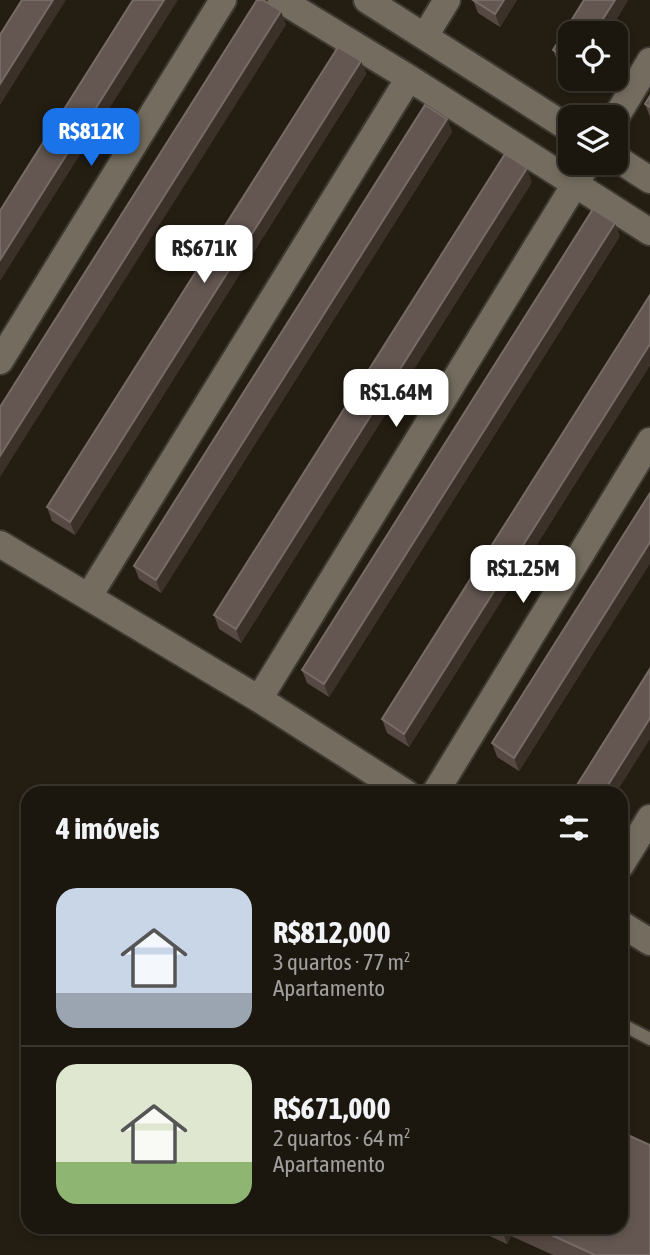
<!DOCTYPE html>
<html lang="pt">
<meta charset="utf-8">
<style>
:root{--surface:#1b160e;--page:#241f17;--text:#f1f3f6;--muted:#a09f9e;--line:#39352e;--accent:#1a73e8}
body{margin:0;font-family:"Asap Condensed",sans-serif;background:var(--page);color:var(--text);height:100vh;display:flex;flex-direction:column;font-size:26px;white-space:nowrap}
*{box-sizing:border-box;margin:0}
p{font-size:23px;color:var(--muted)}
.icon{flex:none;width:38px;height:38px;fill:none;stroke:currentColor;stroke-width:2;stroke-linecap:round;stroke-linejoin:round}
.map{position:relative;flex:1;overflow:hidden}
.drawer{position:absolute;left:21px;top:786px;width:607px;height:448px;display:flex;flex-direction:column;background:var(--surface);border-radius:21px;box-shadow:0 4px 10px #0003,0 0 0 2px var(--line)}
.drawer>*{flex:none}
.fabs{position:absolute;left:558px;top:21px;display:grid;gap:14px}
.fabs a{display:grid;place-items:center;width:70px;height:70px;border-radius:14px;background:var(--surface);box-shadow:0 4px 10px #0003,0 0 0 2px var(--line);font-size:35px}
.price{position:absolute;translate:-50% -60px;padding:0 16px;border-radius:14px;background:#fff;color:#222;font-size:23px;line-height:46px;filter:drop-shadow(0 2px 4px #0008)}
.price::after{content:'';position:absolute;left:50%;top:42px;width:21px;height:16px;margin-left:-10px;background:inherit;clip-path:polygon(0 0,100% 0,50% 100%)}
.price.active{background:var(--accent);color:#fff}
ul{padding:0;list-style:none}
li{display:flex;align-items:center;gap:21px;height:175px;padding:0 35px}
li+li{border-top:2px solid var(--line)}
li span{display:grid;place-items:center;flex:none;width:196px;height:140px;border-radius:21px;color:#555}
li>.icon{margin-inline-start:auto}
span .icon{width:84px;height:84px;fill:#fffc;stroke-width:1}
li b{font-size:30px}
h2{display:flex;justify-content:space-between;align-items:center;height:84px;padding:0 35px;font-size:30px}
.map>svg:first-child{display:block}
</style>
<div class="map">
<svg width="650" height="1255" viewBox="0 0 650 1255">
<rect width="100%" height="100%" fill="#241e12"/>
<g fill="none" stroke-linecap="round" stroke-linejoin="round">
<g stroke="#3e3932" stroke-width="16">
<path id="lane" d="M621 1024 650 1039"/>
</g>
<g stroke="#3e3932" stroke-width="30">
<path id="street" d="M281 0 409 78 650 232
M367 0 570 129
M425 36 447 0
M616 117 650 61
M616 158 650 180
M0 361 223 0
M0 544 259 699 406 793
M89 596 409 78
M259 699 588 163
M435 793 650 441
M621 865 650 818
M621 924 650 942"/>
</g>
<use href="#lane" stroke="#746d5f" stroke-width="12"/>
<use href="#street" stroke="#746d5f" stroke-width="26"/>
</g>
<path fill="#564843" d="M473 0H517L500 27 478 13Z
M584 0H628L608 33H570V71L558 63 553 50Z
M361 61 366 74 75 535 52 521 47 507Z
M650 96V117L645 104Z
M447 119 452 132 161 593 139 579 134 566Z
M532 182 241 643 219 629 214 615Z
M620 236 329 697 307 683 302 670Z
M650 295V365L409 747 387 733 382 719Z
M650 493V563L519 771 497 757 492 743Z
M470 1227H621L650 1255H553L511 1236 507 1244Z"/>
<path fill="#3c3129" d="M53 0H66L0 105V84Z
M164 0H178L0 281V260Z
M504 0H517L500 27 495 14Z
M615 0H628L608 33H594Z
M281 11 286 25 0 477V456Z
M361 61 366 74 75 535 70 522Z
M447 119 452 132 161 593 156 580Z
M527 168 532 182 241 643 236 629Z
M615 223 620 236 329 697 324 684Z
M650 344V365L409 747 404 734Z
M650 542V563L519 771 514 758Z
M650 718V739L616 793H603Z
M501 1227H508L511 1236 507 1244Z"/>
<path fill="#645752" stroke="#776b66" stroke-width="2" d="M22 0H53L0 84V35Z
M133 0H164L0 260V211Z
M257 0H263L281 11 0 456V407Z
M473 0H504L495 14Z
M584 0H615L594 33H570V61L553 50Z
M338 47 361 61 70 522 47 507Z
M650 96V107L645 104Z
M425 105 447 119 156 580 134 566Z
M505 154 527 168 236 629 214 615Z
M593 209 615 223 324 684 302 670Z
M650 295V344L404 734 382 719Z
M650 493V542L514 758 492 743Z
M650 669V718L603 793H572Z
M621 1132 650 1145V1255H595L534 1227H621Z"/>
</svg>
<div class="fabs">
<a><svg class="icon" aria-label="locate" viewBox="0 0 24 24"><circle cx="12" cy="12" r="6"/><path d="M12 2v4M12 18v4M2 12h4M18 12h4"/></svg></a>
<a><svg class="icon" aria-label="layers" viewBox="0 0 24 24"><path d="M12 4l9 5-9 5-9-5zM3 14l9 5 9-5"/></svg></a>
</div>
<b class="price active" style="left:91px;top:168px">R$812K</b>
<b class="price" style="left:204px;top:285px">R$671K</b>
<b class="price" style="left:396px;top:429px">R$1.64M</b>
<b class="price" style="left:523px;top:605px">R$1.25M</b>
<section class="drawer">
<h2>4 imóveis<svg class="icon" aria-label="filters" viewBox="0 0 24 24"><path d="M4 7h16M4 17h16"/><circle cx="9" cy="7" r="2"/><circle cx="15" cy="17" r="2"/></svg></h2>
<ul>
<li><span style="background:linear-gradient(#c9d6e8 75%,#9aa5b1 0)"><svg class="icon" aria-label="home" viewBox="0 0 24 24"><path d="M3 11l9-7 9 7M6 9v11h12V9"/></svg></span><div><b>R$812,000</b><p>3 quartos · 77 m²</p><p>Apartamento</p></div></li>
<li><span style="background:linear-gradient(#dfe7d0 70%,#8fb573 0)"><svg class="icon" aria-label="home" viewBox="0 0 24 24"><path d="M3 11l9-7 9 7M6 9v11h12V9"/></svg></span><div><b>R$671,000</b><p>2 quartos · 64 m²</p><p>Apartamento</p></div></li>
</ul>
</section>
</div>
